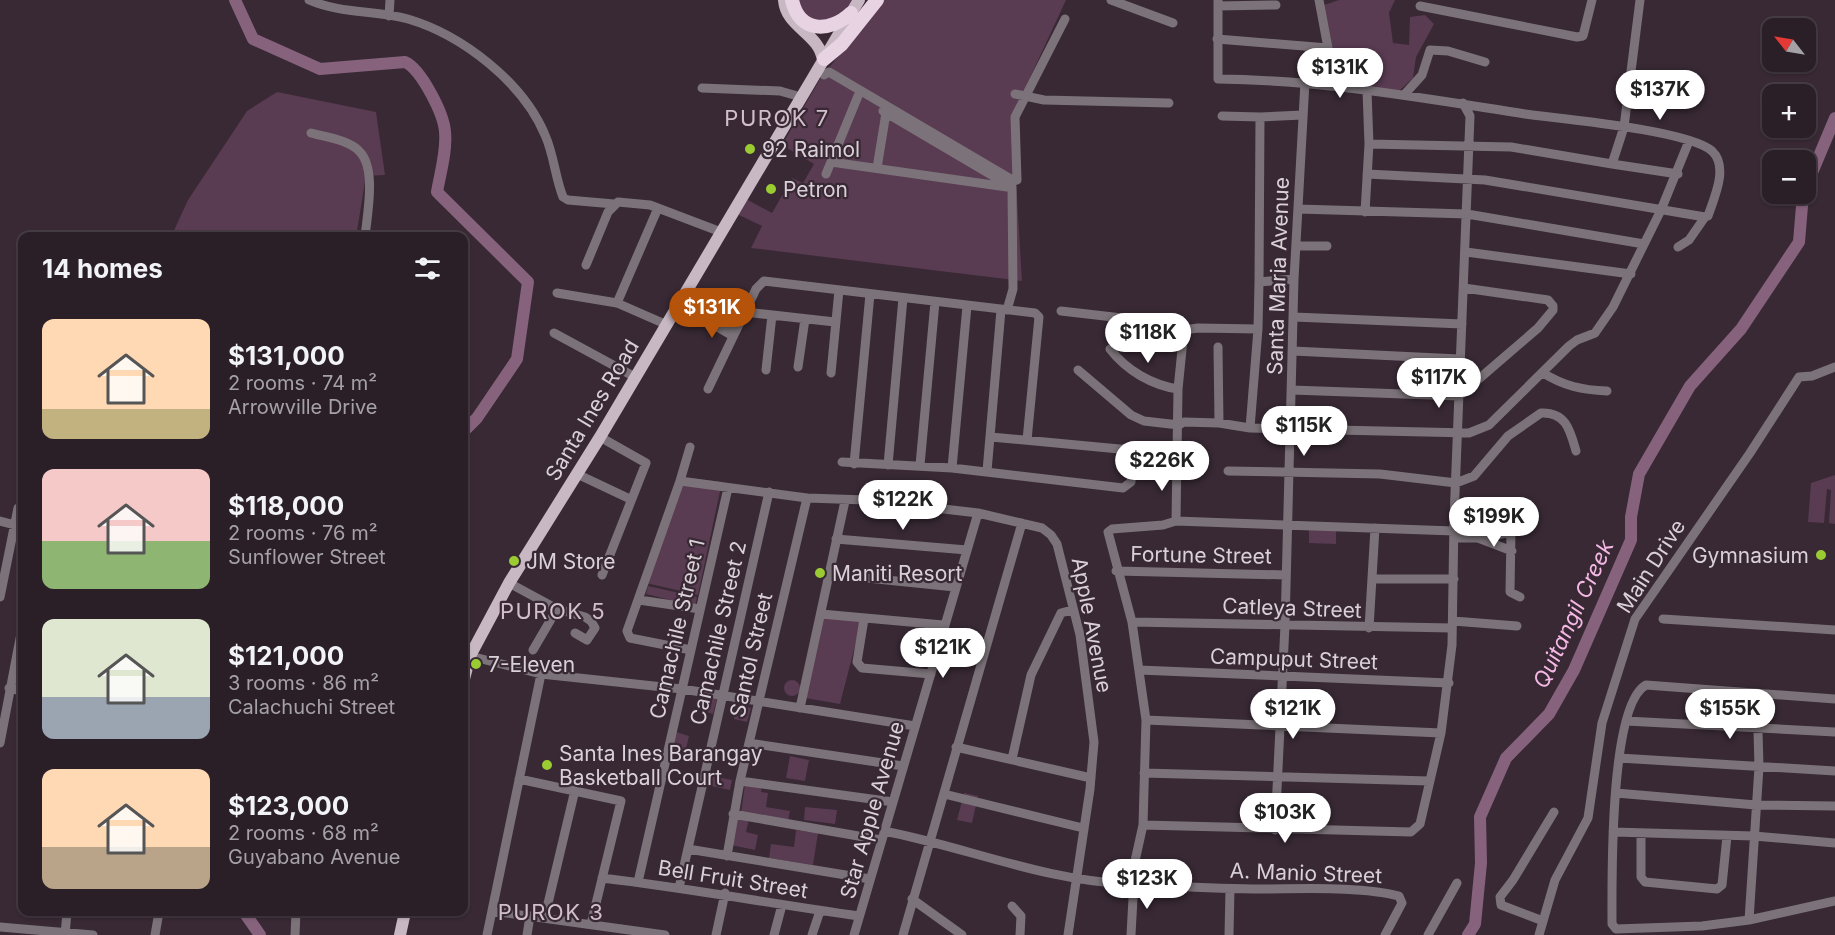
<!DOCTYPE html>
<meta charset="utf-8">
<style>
:root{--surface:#2a1f27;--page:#32272f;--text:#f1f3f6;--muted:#a5a2a7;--line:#463d44;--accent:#b45309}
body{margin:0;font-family:Inter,sans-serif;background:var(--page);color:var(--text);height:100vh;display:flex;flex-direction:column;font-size:22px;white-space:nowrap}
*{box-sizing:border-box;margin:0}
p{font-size:20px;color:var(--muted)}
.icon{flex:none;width:33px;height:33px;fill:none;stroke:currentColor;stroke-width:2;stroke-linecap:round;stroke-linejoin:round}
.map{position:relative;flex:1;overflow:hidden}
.panel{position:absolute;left:18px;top:232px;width:450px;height:684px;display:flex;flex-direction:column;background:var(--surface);border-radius:12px;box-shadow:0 2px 4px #0004,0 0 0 2px var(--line)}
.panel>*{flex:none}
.needle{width:39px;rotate:301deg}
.buttons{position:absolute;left:1762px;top:18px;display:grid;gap:12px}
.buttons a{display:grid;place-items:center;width:54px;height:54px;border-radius:12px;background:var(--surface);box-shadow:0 2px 4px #0004,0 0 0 2px var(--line);font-size:30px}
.price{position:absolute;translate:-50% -51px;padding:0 14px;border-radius:21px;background:#fff;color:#222;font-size:20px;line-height:39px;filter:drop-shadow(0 2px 3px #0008)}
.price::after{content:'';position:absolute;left:50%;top:36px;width:18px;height:14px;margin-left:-9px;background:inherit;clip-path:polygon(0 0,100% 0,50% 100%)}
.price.active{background:var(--accent);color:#fff}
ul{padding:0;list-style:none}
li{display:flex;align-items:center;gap:18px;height:150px;padding:0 24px}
li span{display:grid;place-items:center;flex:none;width:168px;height:120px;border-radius:12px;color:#555}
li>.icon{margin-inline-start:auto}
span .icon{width:72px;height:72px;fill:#fffc;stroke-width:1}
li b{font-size:26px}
h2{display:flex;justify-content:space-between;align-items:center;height:72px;padding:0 24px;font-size:26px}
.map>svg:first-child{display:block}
</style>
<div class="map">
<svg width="1835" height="935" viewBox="0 0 1835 935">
<rect width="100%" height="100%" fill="#382934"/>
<path fill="#593b52" d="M796 0H854L834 22 809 20Z
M883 0H1066L1012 116 1022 281 751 248 762 226 737 214 746 199 772 213 792 178 803 183 814 164 782 145 820 79Z
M1339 0H1395L1389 13 1393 43 1409 45 1410 17 1425 15 1434 24 1416 57 1413 78 1399 91 1334 83 1324 5Z
M277 92 376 112 385 175 366 176 356 237H171L188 200 247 111Z
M1835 475V524L1829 523 1831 490 1827 489 1824 523 1808 522 1811 483Z
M683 477 722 482 698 595 646 583Z
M1309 528H1336V544L1309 543Z
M648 586 697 597 695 606 646 594Z
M824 611 863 615 840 704 805 698Z
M784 688a8 8 0 1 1 16 0a8 8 0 1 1-16 0Z
M703 696 717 699 713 714 700 710Z
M737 704 751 708 747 722 734 719Z
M676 732 689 736 685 753 672 749Z
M790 756 809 760 805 781 786 778Z
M708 775 732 780 730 790 706 785Z
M745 784 762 787 761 792 768 793 766 807 790 811 788 821 741 813Z
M964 793 978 796 972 823 957 820Z
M805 807 837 810 835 824 804 820Z
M736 816 749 819 746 832 758 835 755 850 731 845Z
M796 830 818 833 813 865 769 858 771 844 794 847Z"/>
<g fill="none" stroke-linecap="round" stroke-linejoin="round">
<path stroke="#86627d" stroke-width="12" d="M235 0 253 39 320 69 405 62C421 69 444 114 445 132 447 151 440 174 437 192L528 282 517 359 477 418 464 431
M1806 187 1835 118
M244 912 260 935
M1468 935 1475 924 1481 863 1480 817 1506 758 1549 714 1574 670 1631 540V517L1639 474 1690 386 1741 329 1799 242 1803 194"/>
<path stroke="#7b7379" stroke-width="9" d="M309 0C341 14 375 10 408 19 462 35 523 82 545 135 554 155 555 177 563 197L568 200 614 204
M1111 0 1173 23
M1218 0V79C1322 80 1422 98 1525 114 1562 119 1688 130 1712 151 1729 167 1714 198 1708 216L1705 217 1485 180 1367 174
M1319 0 1328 48 1329 84
M1218 6 1276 5
M1420 6 1577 37 1583 36 1592 0
M389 16 390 0
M1217 39 1328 48
M824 75 829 72 1014 181 1017 180 1015 117 1065 19
M702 88 780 91 801 97
M1367 91 1369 144
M1015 94 1044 100 1169 103
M1404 95 1422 75 1430 50 1448 51 1485 62
M883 111 1012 187 1013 289 1007 310
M1222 116 1260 117 1259 282 1294 279
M1260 117 1303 115
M311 133C325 137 349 140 359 151 377 168 367 215 365 237
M831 162 1007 187
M1612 164 1678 174
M877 168 886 113
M826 174 858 96
M1298 209 1467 214 1644 244
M1365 212 1369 144 1511 147 1612 164 1624 127 1640 0
M1296 246H1327
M1678 247 1689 240 1705 217
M1466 252 1631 274
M586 265 608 212 618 202 650 205 721 232
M557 293 617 303 665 324
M682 296 736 328
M617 303 658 208
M678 304 733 336
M1061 311 1148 321 1184 330 1198 328 1258 329
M745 312 835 322
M1294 317 1462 324
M554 333 635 377
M1218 347 1219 423
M1110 349C1127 371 1152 385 1178 389
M1293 351 1459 359
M798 367 805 319
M766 370 772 315
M1078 370 1131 415 1144 421 1179 425 1184 422 1219 423 1250 428 1469 433 1489 425 1569 346 1577 340 1595 333 1613 307 1661 210 1689 141
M831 373 839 290
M1543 373C1564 386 1582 390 1607 391
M708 389 756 289 764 281 1035 313 1039 317 1027 440
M1292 390 1459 396 1538 328 1553 310V306L1548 300 1464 288
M1250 428 1258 329 1259 282
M600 437 646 463 602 575
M690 447 680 481 627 631 630 638 691 650
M842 462 952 468 1123 488 1131 482 1134 452 1130 450 991 437
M854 464 870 294
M888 465 903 298
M920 465 935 302
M952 468 967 306
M987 471 1001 310
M1228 471 1380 474 1456 483 1474 476 1508 436 1541 413C1566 412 1570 430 1576 451
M577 474 630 499
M680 481 807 498 866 500 978 513 1042 528 1051 535 1057 544 1080 635 1094 742 1090 789 1068 935
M0 521 15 525
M1176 521 1178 389 1184 330
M1454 538H1482L1511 532 1510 592 1520 597
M1478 538 1512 551
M836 539 967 550
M1116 571 1286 575
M828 574 955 587
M1373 579H1454
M509 583 557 609 585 617 591 621 595 628 587 640 575 633
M0 597 18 508
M639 600 700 609
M821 614 943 625
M864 619 857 662 862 668 931 674
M1663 619 1835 630
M1453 621 1517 626
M1132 622 1452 628
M1369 628 1375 528
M533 650 557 609
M470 656 541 674 682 689 915 726
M1139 670 1449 683
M9 688 22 691
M1835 699 1646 685C1609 705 1612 882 1612 924L1616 929 1702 926 1749 920 1835 901
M800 708 845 501
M1146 720 1441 733
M1626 721 1835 732
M0 743 22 628
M749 743 903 766
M956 747 1091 778
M1619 758 1835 771
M1012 759 1031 675 1061 613 1072 610
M1144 773 1429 781
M519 779 621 801 591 924
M740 781 893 802
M1616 793 1756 805 1835 806
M944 794 1083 828
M733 814 881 840
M1143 825 1411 832 1420 824 1441 733 1452 645 1454 519 1470 116 1463 103
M1275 830 1285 625 1294 279 1305 82
M884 831C966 847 1045 881 1129 884 1174 886 1218 889 1262 889 1301 889 1362 886 1399 896L1402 903 1385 935
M1613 832 1754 836 1835 843
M1641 833V877L1645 882 1717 889 1722 885 1727 836
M688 849 870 879
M727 856 740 781 807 498
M602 878C688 888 773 904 859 916
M638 882 728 488
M679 888 769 492
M912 899 962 935
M1012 906 1021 916 1020 935
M492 911 665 935
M545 916 575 790
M1749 920 1759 767 1757 695
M1543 921 1501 905 1500 897 1513 880 1554 812
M0 927 93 935
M65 935 67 912
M155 935 159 912
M295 935 296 912
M487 935 541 674
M527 935 530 916
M716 935 725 893
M774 935 782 905
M812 935 820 911
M854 935 978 513
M903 935 1022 523
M1131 935 1135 861 1143 825 1146 720 1132 622 1108 532 1112 529 1163 525 1176 521 1454 531
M1229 935 1230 889
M1428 935 1457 883
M1539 935 1555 880 1588 818 1602 723 1635 619 1750 453 1799 377 1812 376 1835 367"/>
<path stroke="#c8b8c4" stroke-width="12" d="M784 0C786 28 820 33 823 61
M464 679 470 656 509 583 600 437 859 0
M400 935 405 912"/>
<path stroke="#e7d3e1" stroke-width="14" d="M792 0C799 33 830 33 851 13
M824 59 842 44 877 0"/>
</g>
<g fill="#9bcb33" stroke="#382934" stroke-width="2">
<circle cx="750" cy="149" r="6"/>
<circle cx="771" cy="189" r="6"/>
<circle cx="1821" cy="555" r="6"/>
<circle cx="514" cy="561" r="6"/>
<circle cx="820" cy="573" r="6"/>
<circle cx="476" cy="664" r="6"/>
<circle cx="547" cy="765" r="6"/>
</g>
<g text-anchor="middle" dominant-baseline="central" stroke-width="4.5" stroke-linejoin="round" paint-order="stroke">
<g font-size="21" fill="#dad0d7" stroke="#382934" text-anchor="start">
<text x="762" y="149">92 Raimol</text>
<text x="783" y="189">Petron</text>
<text x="1809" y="555" text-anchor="end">Gymnasium</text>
<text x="526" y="561">JM Store</text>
<text x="832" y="573">Maniti Resort</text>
<text x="488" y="664">7-Eleven</text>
<text x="559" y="753">Santa Ines Barangay<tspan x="559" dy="24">Basketball Court</tspan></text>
</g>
<g font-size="21" fill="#dad0d7" stroke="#382934">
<text transform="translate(1278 276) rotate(-88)">Santa Maria Avenue</text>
<text transform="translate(592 410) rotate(-59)">Santa Ines Road</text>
<text transform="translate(1201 555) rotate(1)">Fortune Street</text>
<text transform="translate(1651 566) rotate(-57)">Main Drive</text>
<text transform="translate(1292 608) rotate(2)">Catleya Street</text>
<text transform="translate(1092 625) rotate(79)">Apple Avenue</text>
<text transform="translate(677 629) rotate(-77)">Camachile Street 1</text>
<text transform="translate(718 633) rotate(-77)">Camachile Street 2</text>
<text transform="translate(751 655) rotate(-77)">Santol Street</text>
<text transform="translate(1294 659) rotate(2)">Campuput Street</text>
<text transform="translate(872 810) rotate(-74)">Star Apple Avenue</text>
<text transform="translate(1306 873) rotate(2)">A. Manio Street</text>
<text transform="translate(733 879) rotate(9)">Bell Fruit Street</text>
</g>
<g font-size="22" letter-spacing="1.5" fill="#d2bfcc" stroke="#382934">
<text x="777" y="118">PUROK 7</text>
<text x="553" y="611">PUROK 5</text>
<text x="551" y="912">PUROK 3</text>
</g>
<g font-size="22" font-style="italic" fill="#f4b8e5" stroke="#382934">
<text transform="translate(1573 614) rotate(-65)">Quitangil Creek</text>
</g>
</g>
</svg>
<div class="buttons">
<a><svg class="needle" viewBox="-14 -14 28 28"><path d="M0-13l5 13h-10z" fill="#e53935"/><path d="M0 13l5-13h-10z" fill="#a5a2a7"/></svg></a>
<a>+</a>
<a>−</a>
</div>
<b class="price" style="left:1340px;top:99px">$131K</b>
<b class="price" style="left:1660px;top:121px">$137K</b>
<b class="price active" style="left:712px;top:339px">$131K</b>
<b class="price" style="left:1148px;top:364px">$118K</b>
<b class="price" style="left:1439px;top:409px">$117K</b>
<b class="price" style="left:1304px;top:457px">$115K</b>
<b class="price" style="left:1162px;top:492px">$226K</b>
<b class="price" style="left:903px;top:531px">$122K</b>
<b class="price" style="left:1494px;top:548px">$199K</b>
<b class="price" style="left:943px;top:679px">$121K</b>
<b class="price" style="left:1293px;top:740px">$121K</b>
<b class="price" style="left:1730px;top:740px">$155K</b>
<b class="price" style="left:1285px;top:844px">$103K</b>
<b class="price" style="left:1147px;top:910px">$123K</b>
<section class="panel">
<h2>14 homes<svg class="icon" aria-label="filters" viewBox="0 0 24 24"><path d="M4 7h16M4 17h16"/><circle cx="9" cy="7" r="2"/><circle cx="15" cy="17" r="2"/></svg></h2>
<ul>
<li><span style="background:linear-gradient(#ffd9b3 75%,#c2b280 0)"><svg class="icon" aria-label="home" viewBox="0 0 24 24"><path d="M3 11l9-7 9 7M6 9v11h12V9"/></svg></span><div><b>$131,000</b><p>2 rooms · 74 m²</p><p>Arrowville Drive</p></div></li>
<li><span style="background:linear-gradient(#f6c9c9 60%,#8fb573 0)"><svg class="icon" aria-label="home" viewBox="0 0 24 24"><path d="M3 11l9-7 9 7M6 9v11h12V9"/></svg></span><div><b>$118,000</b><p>2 rooms · 76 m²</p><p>Sunflower Street</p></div></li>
<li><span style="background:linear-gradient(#dfe7d0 65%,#9aa5b1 0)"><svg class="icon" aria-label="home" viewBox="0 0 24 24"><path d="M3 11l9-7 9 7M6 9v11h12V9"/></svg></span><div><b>$121,000</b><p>3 rooms · 86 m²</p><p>Calachuchi Street</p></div></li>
<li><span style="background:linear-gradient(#ffd9b3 65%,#b9a48a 0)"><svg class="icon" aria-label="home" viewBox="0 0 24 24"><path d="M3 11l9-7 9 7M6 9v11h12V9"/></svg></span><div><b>$123,000</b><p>2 rooms · 68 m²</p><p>Guyabano Avenue</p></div></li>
</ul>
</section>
</div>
